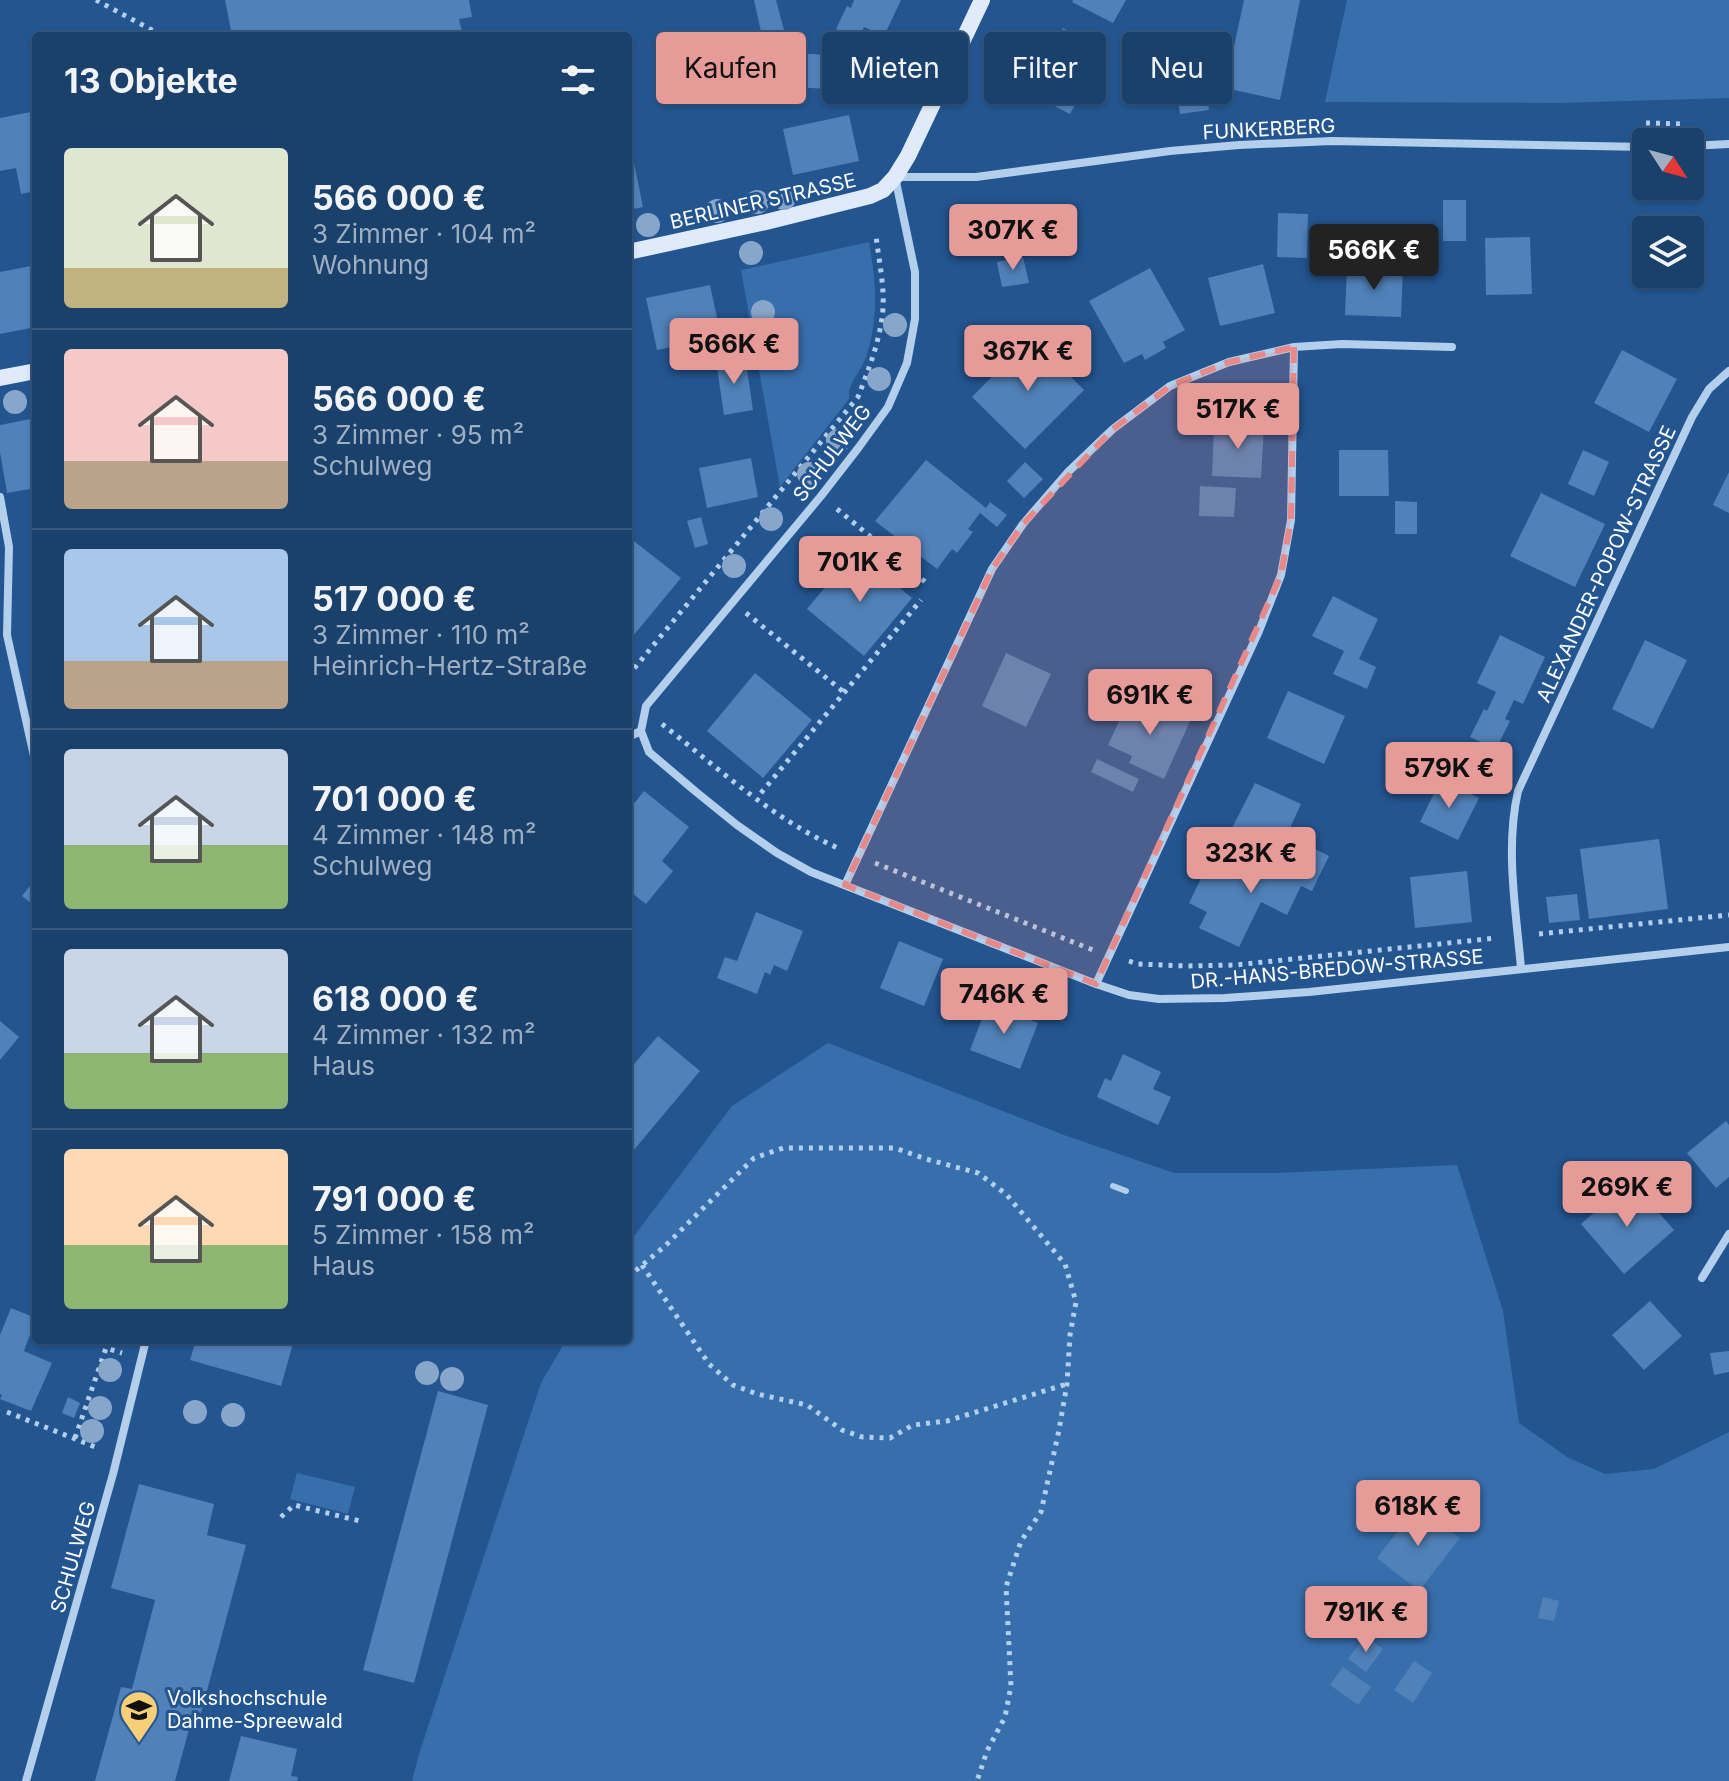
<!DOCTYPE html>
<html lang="de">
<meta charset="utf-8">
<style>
:root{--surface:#1a406c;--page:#274b74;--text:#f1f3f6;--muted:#9fafc2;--line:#38597f;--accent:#e69b98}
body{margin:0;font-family:Inter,sans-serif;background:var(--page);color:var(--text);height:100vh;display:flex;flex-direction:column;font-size:30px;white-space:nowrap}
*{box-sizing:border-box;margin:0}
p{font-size:26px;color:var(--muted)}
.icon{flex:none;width:44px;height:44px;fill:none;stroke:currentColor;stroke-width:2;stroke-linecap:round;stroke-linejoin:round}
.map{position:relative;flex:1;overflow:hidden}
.side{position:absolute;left:32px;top:32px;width:600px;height:1312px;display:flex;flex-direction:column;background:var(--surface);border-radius:8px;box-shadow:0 2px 6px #0004,0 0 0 2px var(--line)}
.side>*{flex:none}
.banner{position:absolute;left:656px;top:32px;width:760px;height:72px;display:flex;gap:16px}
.needle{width:52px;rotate:126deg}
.buttons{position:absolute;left:1632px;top:128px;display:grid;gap:16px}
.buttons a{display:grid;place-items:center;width:72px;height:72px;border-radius:8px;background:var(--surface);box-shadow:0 2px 6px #0004,0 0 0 2px var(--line);font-size:40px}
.price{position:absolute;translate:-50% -68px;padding:0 18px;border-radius:8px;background:var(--accent);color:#111;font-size:26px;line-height:52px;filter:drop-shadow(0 2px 4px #0008)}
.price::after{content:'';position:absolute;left:50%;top:48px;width:24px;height:18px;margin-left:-12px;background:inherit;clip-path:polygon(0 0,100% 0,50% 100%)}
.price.selected{background:#222;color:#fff}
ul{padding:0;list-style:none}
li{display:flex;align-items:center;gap:24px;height:200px;padding:0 32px}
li+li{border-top:2px solid var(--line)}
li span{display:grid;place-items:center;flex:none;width:224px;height:160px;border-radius:8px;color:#555}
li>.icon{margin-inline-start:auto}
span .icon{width:96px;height:96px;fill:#fffc;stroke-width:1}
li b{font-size:34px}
h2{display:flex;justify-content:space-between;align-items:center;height:96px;padding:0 32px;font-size:34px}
.tag{padding:0 28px;border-radius:8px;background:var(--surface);box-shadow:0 2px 6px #0004,0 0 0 2px var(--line);font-size:28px;line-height:72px}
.tag.selected{background:var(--accent);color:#111}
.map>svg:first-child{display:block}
</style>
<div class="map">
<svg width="1729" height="1781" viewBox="0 0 1729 1781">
<rect width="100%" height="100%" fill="#235590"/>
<path fill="#376fad" d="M1347 0H1729V98L1559 103 1325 102Z
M869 242C876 283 879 313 867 354 863 370 847 383 849 399L780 487 741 270Z
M828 1043 1064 1135 1174 1173H1276L1457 1165 1503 1311 1519 1423 1567 1457 1605 1474 1654 1469 1729 1432V1781H412L419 1754 541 1383 566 1340H628V1244L732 1106Z
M297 1473 355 1487 348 1514 290 1499Z"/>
<path fill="#5081b8" d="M225 0H469L472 17 459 19 463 36H391L390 32 368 36H232Z
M754 0H776L790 53 869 57 867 91 773 86Z
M854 0H901L884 36 864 27 858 40 836 29 847 6 851 8Z
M1073 0H1126L1113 23 1072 2Z
M1244 0H1300L1280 100 1225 88Z
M1063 28 1105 51 1070 114 1029 93Z
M1204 74 1209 110 1180 114 1175 80Z
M36 111V191L21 194 16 168 0 171V118Z
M849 115 859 161 793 175 783 129Z
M633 158 643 207 628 210V159Z
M1443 200H1466V241H1443Z
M1278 213 1308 214 1307 258 1277 257Z
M1530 237 1532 294 1486 295 1485 238Z
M1023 257 1029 283 1002 287 997 262Z
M1263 264 1275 313 1220 326 1208 278Z
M36 265V327L0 334V272Z
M1347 266 1403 268 1401 317 1345 315Z
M1150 268 1185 330 1163 342 1166 348 1145 360 1142 354 1124 363 1089 301Z
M710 285 721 337 657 350 646 298Z
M1031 337 1084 390 1025 449 972 397Z
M1622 350 1677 379 1649 432 1594 403Z
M745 356 753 410 724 415 716 361Z
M36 418V461H34L36 488 7 493 0 452V425Z
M1214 425 1264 427 1261 478 1212 476Z
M1339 450H1388L1389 496H1339Z
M1583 450 1609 462 1594 496 1568 484Z
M751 458 758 497 707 508 699 468Z
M926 460 986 508 990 502 1007 515 997 527 980 513 968 529 973 532 957 553 952 549 937 569 875 521Z
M1025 462 1043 479 1024 498 1007 481Z
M1729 472V513L1713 505Z
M1200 486 1236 488 1234 517 1199 516Z
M1541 493 1605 524 1575 587 1510 556Z
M1395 501 1417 502V534H1395Z
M701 517 708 544 695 548 687 521Z
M630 538 681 578 628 642V540Z
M855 551 912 598 864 656 807 609Z
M1333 596 1378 619 1359 659 1376 667 1367 689 1333 674 1344 651 1312 636Z
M1500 635 1545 657 1523 704 1514 700 1505 719 1510 721 1496 749 1470 737 1484 709 1487 711 1496 692 1477 683Z
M1645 640 1687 660 1653 729 1612 709Z
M1006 653 1051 674 1026 727 982 706Z
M755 673 812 720 763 778 707 731Z
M1288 691 1345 716 1324 764 1267 738Z
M1129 700 1153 711 1156 703 1191 719 1164 779 1129 763 1132 756 1108 745Z
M1462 742 1497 757 1486 781 1451 766Z
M1097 759 1139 779 1133 792 1091 772Z
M1441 779 1479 798 1458 840 1420 822Z
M1255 783 1301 804 1278 854 1230 832Z
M644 791 689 827 662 861 673 871 646 904 628 890V838L630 835 628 834V811Z
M1659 839 1668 909 1589 919 1580 849Z
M1305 844 1329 856 1312 891 1301 886 1287 915 1261 902 1239 947 1199 928 1207 912 1189 903 1209 862 1254 884 1263 868 1287 879Z
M1467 871 1472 922 1415 928 1410 877Z
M36 878V907L22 896Z
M1577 894 1580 920 1549 923 1546 897Z
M756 912 803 931 787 971 774 965 770 975 765 972 757 994 717 978 725 957 737 961Z
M899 941 943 959 924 1006 880 988Z
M988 1003 1038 1023 1020 1069 970 1050Z
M0 1021 19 1037 0 1060Z
M658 1036 700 1071 628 1157V1071Z
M1123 1054 1161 1072 1153 1089 1171 1097 1158 1125 1097 1097 1105 1078 1111 1081Z
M1726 1121 1729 1125V1177L1716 1188 1687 1153Z
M1620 1190 1630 1202 1641 1192 1674 1230 1624 1274 1581 1224Z
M1650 1301 1682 1336 1644 1370 1612 1335Z
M11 1308 36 1318 24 1351 52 1363 31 1411 0 1399 2 1395 0 1394V1335Z
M196 1340H294L281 1386 190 1360Z
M1729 1351V1372L1714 1375 1710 1353Z
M438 1391 488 1405 414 1683 363 1670Z
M68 1397 80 1403 74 1418 62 1413Z
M139 1484 214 1504 207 1535 246 1545 201 1713 194 1711 175 1781H95L121 1687 132 1689 155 1600 111 1588Z
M1417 1506 1460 1538 1419 1591 1377 1558Z
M1543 1597 1559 1601 1554 1621 1538 1618Z
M1365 1636 1383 1649 1366 1672 1348 1659Z
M1414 1661 1432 1673 1413 1703 1394 1690Z
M1343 1667 1371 1687 1358 1705 1330 1685Z
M241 1736 297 1749 291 1776 298 1777 297 1781H229Z"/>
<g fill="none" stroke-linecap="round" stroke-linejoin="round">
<path stroke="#b4cfec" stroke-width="5" stroke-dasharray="4 6" stroke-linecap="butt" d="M96 0 163 36
M1646 123 1684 124
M837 509 929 585
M746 613 845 693
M628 676 858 397C868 371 878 346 882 318 886 292 879 262 876 236
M662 724C719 769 774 820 840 849
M761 793 921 600
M875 863 1093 950
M1539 934 1729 915
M1129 961 1138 964 1186 966 1235 965 1497 938
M642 1265 709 1364 733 1385 757 1394 807 1405 842 1430 862 1437 890 1438 913 1425 947 1421 1067 1384
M628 1277 665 1246 754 1158 783 1148H895L926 1159 978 1173 1006 1194 1065 1264 1076 1302 1070 1335 1067 1384 1059 1430 1041 1512 1021 1541 1006 1587 1011 1686 1005 1717 987 1751 977 1781
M7 1412 98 1448
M75 1438 106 1348 122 1353
M281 1517 294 1505 360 1521"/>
<path stroke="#b4cfec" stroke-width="6" d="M1113 1186 1126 1191"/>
<path stroke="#b4cfec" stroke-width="8" d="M1690 146 1729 144
M0 497 9 547 7 635 36 765
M641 731 646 706 821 496 859 447 888 407 907 363 915 319V272L895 177H976L1170 151 1239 145 1332 141 1646 147
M641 731 649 752 695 791 737 825 777 853 811 872 1096 984 1129 995 1159 999 1225 998 1309 992 1729 947
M628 737 641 731
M845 885 992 569 1023 524 1067 473 1113 429 1170 386 1229 362 1294 347 1342 344 1452 347
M1521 968C1516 910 1505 849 1518 791L1692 417 1709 389 1729 371
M1096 984 1259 631 1281 575 1291 520 1294 347
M1702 1278 1729 1234
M26 1781 113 1474 146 1340"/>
<path stroke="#e0ebf9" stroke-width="16" d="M628 252 766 222 870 196 883 190 895 177 908 156 982 0
M0 378 36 371"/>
</g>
<g fill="#87a6ca">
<circle cx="784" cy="198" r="12"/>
<circle cx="757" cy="202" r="12"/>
<circle cx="717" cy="211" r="12"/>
<circle cx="648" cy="225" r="12"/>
<circle cx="751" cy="253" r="12"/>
<circle cx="763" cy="312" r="12"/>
<circle cx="895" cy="325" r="12"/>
<circle cx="879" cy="379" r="12"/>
<circle cx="15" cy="402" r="12"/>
<circle cx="838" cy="441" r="12"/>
<circle cx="809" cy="474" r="12"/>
<circle cx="771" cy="519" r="12"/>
<circle cx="734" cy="566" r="12"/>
<circle cx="110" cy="1370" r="12"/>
<circle cx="427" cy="1373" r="12"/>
<circle cx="452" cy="1379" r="12"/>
<circle cx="100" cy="1408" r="12"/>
<circle cx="195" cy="1412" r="12"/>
<circle cx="233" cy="1415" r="12"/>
<circle cx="92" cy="1431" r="12"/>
</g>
<path fill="#e88989" fill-opacity="0.2" stroke="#e88989" stroke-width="6" stroke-dasharray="16 10" stroke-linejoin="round" d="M1294 347 1291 520 1281 575 1096 984 845 885 992 569 1023 524 1113 429 1170 386 1229 362Z"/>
<defs>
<g id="university-pin" transform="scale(2)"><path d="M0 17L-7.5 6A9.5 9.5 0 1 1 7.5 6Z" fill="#f7cf77" stroke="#235590"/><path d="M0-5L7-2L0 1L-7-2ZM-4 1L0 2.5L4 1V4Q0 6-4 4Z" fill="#111"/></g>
</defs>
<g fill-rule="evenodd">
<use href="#university-pin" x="139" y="1710"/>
</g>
<g text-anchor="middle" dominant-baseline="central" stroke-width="6" stroke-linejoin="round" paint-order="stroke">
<g font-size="20" fill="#fff" stroke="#235590">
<text transform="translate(1269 129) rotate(-3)">FUNKERBERG</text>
<text transform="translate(763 201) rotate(-13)">BERLINER STRASSE</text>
<text transform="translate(832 453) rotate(-53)">SCHULWEG</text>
<text transform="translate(1606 564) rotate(-65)">ALEXANDER-POPOW-STRASSE</text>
<text transform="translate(1337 969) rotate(-5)">DR.-HANS-BREDOW-STRASSE</text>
<text transform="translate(73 1557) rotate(-74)">SCHULWEG</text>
</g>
<g font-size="20" fill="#fff" stroke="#235590" text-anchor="start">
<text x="167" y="1698">Volkshochschule<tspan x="167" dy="23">Dahme-Spreewald</tspan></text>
</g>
</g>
</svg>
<div class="buttons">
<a><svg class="needle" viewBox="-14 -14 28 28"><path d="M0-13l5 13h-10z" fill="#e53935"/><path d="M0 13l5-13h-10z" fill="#9fafc2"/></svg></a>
<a><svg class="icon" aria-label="layers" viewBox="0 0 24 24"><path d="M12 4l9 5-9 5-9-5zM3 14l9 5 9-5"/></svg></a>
</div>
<b class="price" style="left:1013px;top:272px">307K €</b>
<b class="price selected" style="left:1374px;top:292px">566K €</b>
<b class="price" style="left:734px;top:386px">566K €</b>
<b class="price" style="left:1028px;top:393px">367K €</b>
<b class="price" style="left:1238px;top:451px">517K €</b>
<b class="price" style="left:860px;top:604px">701K €</b>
<b class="price" style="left:1150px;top:737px">691K €</b>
<b class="price" style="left:1449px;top:810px">579K €</b>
<b class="price" style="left:1251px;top:895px">323K €</b>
<b class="price" style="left:1004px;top:1036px">746K €</b>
<b class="price" style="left:1627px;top:1229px">269K €</b>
<b class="price" style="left:1418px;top:1548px">618K €</b>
<b class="price" style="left:1366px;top:1654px">791K €</b>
<div class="banner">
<a class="tag selected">Kaufen</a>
<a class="tag">Mieten</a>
<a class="tag">Filter</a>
<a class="tag">Neu</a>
</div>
<section class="side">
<h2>13 Objekte<svg class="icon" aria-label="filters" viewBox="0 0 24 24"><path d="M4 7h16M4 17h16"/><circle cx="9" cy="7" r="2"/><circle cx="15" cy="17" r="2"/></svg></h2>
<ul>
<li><span style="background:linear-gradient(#dfe7d0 75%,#c2b280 0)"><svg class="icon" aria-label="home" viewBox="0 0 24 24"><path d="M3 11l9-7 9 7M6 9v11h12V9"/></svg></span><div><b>566 000 €</b><p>3 Zimmer · 104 m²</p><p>Wohnung</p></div></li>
<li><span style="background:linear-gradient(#f6c9c9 70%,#b9a48a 0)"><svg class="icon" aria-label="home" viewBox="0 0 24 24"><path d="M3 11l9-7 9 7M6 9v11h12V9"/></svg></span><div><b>566 000 €</b><p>3 Zimmer · 95 m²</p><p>Schulweg</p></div></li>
<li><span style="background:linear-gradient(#a9c7e8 70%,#b9a48a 0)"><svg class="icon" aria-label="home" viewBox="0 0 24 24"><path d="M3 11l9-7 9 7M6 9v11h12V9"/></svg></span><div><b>517 000 €</b><p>3 Zimmer · 110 m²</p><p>Heinrich-Hertz-Straße</p></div></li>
<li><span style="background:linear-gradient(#c9d6e8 60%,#8fb573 0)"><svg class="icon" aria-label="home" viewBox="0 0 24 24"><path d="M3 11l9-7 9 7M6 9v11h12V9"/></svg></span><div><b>701 000 €</b><p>4 Zimmer · 148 m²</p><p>Schulweg</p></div></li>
<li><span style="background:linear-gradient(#c9d6e8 65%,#8fb573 0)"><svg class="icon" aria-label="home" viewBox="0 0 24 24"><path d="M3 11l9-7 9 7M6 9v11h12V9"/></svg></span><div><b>618 000 €</b><p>4 Zimmer · 132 m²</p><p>Haus</p></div></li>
<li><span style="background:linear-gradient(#ffd9b3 60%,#8fb573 0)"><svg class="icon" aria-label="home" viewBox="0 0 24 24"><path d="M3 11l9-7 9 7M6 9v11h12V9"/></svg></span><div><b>791 000 €</b><p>5 Zimmer · 158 m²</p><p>Haus</p></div></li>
</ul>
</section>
</div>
